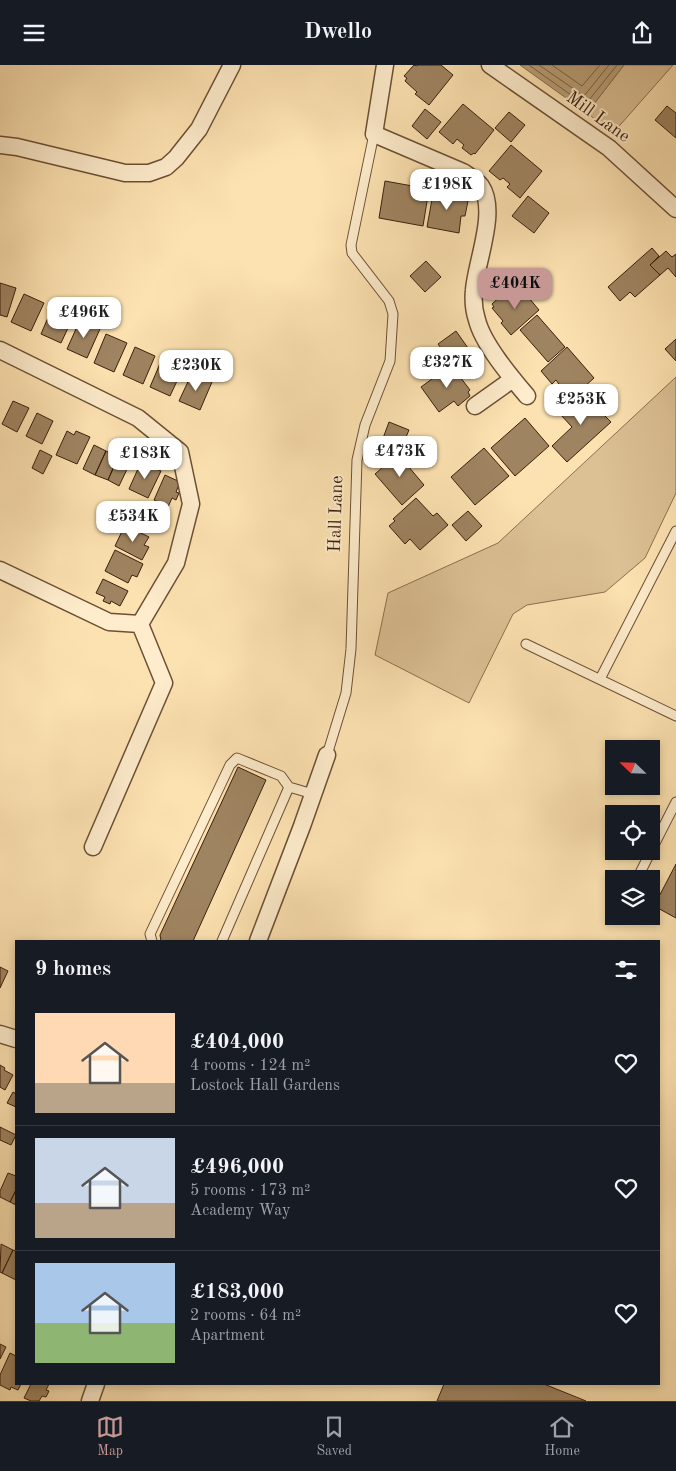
<!DOCTYPE html>
<meta charset="utf-8">
<style>
:root{--surface:#171b24;--page:#20242c;--text:#f1f3f6;--muted:#9ea1a6;--line:#363941;--accent:#c59692}
body{margin:0;font-family:"Old Standard TT",serif;background:var(--page);color:var(--text);height:100vh;display:flex;flex-direction:column;font-size:19px;white-space:nowrap}
*{box-sizing:border-box;margin:0}
p{font-size:16px;color:var(--muted)}
.icon{flex:none;width:28px;height:28px;fill:none;stroke:currentColor;stroke-width:2;stroke-linecap:round;stroke-linejoin:round}
.map{position:relative;flex:1;overflow:hidden}
.details{position:absolute;left:15px;top:875px;width:645px;height:445px;display:flex;flex-direction:column;background:var(--surface);border-radius:0px;box-shadow:0 2px 8px #0003}
.details>*{flex:none}
.needle{width:32px;rotate:293deg}
.tools{position:absolute;left:605px;top:675px;display:grid;gap:10px}
.tools a{display:grid;place-items:center;width:55px;height:55px;border-radius:0px;background:var(--surface);box-shadow:0 2px 8px #0003;font-size:25px}
.price{position:absolute;translate:-50% -42px;padding:0 11px;border-radius:10px;background:#fff;color:#222;font-size:16px;line-height:32px;filter:drop-shadow(0 1px 2px #0008)}
.price::after{content:'';position:absolute;left:50%;top:30px;width:15px;height:11px;margin-left:-8px;background:inherit;clip-path:polygon(0 0,100% 0,50% 100%)}
.price.current{background:var(--accent);color:#111}
ul{padding:0;list-style:none}
li{display:flex;align-items:center;gap:15px;height:125px;padding:0 20px}
li+li{border-top:1px solid var(--line)}
li span{display:grid;place-items:center;flex:none;width:140px;height:100px;border-radius:0px;color:#555}
li>.icon{margin-inline-start:auto}
span .icon{width:60px;height:60px;fill:#fffc;stroke-width:1}
li b{font-size:21px}
h2{display:flex;justify-content:space-between;align-items:center;height:60px;padding:0 20px;font-size:21px}
header{display:flex;justify-content:space-between;align-items:center;height:65px;padding:0 20px;background:var(--surface);font-size:22px;font-weight:700}
.menu{display:flex;justify-content:space-around;align-items:center;height:70px;border-top:1px solid var(--line);background:var(--surface);font-size:14px;color:var(--muted)}
.menu a{display:grid;justify-items:center;gap:2px}
.menu .current{color:var(--accent)}
.map>svg:first-child{display:block}
</style>
<header><svg class="icon" aria-label="menu" viewBox="0 0 24 24"><path d="M4 6h16M4 12h16M4 18h16"/></svg>Dwello<svg class="icon" aria-label="share" viewBox="0 0 24 24"><path d="M12 15V3M7 8l5-5 5 5M5 13v7h14v-7"/></svg></header>
<div class="map">
<svg width="676" height="1336" viewBox="0 0 676 1336">
<rect width="100%" height="100%" fill="#fde2b1"/>
<filter id="stains"><feTurbulence type="fractalNoise" baseFrequency=".004" numOctaves="4"/><feColorMatrix values="0 0 0 0 .2 0 0 0 0 .09 0 0 0 0 .02 0 0 0 .5 -.17"/></filter>
<radialGradient id="worn" r=".72"><stop offset=".6" stop-color="#630" stop-opacity="0"/><stop offset="1" stop-color="#630" stop-opacity=".3"/></radialGradient>
<path fill="#dcc195" stroke="#8b7050" d="M624 0H673L613 68 587 48Z
M676 312V428L645 493 605 527 527 540 513 549 469 638 375 590 388 528 498 478Z"/>
<path fill="#bba079" stroke="#876c4d" d="M520 0H624L587 48Z"/>
<g fill="none" stroke-linecap="round" stroke-linejoin="round">
<path stroke="#7a6042" stroke-width="1" d="M529 0 585 40 617 0
M539 0 584 31 609 0
M552 0 582 21 600 0"/>
</g>
<path fill="#9f8461" stroke="#3a1f0b" d="M414 0 417 1 418 0H441L453 10 429 40 415 29 417 27 405 16 407 13 404 11Z
M463 39 494 65 475 89 474 88 471 90 462 83 464 80 457 74 453 79 439 67Z
M667 41 676 48V73L655 55Z
M425 44 441 57 427 74 412 61Z
M509 47 525 60 511 77 495 63Z
M511 80 542 106 520 133 507 122 510 119 503 113 500 115 489 106Z
M385 116 429 124 423 161 379 153Z
M434 123 448 126V128L465 131 464 135 468 136 465 151H461L459 168 427 162Z
M528 131 549 148 534 168 512 151Z
M652 183 659 191 650 200 660 210 635 232 630 227 620 236 608 222Z
M666 186 672 192 676 189V212L668 203 660 210 650 200Z
M426 196 441 212 425 227 410 211Z
M0 218 16 223 7 252 0 250Z
M519 221 539 245 511 270 501 258 503 256 492 243 494 242 492 239 504 228 507 231Z
M24 229 44 238 31 266 11 257Z
M53 241 74 250 61 278 41 269Z
M537 250 565 282 548 297 520 265Z
M80 255 100 264 87 293 67 284Z
M456 266 468 283 450 296 438 279Z
M106 269 127 278 114 307 94 298Z
M676 274V296L665 284Z
M135 282 155 291 143 319 123 310Z
M567 282 594 313 573 332 572 330 569 333 556 315 552 319 541 306Z
M162 294 183 303 170 331 150 322Z
M451 300 470 325 468 327 470 331 458 341 454 336 439 347 421 322Z
M192 308 212 317 200 345 179 336Z
M588 326 606 346 603 349 611 357 567 397 552 381 572 362 561 350Z
M13 336 29 343 17 367 2 359Z
M37 348 53 356 42 379 26 371Z
M525 353 549 381 515 411 491 383Z
M389 357 409 365 401 384 382 376Z
M67 366 74 370 76 366 90 372 77 399 56 390Z
M94 380 106 386 95 410 83 404Z
M484 383 509 411 475 440 451 412Z
M40 385 52 391 43 409 32 403Z
M106 386 118 392 108 415 95 410Z
M401 386 412 398 408 401 424 420 402 440 375 409Z
M118 392 130 398 119 421 108 415Z
M141 397 161 406 148 433 129 424Z
M165 410 180 417 176 427 179 428 176 435 172 433 168 442 154 435Z
M416 433 433 451 437 448 448 460 420 485 410 474 405 479 389 461 395 456 393 454Z
M468 446 482 461 466 476 452 460Z
M125 460 149 472 144 480 149 482 142 495 115 481Z
M115 485 143 499 137 512 132 510 128 518 105 506Z
M103 514 128 526 120 541 111 536 110 539 103 536 105 532 96 528Z
M238 702 266 715 193 876H161L160 870Z
M676 799V853L654 841Z
M0 902 8 906 0 923Z
M0 1000 5 1003 4 1005 13 1010 5 1025 0 1022Z
M13 1027 16 1029V1042L7 1038Z
M0 1062 16 1070 11 1080 0 1075Z
M8 1108 16 1111V1125L10 1137 0 1132V1126Z
M16 1125V1140L10 1137Z
M1 1179 13 1185 2 1208 0 1207Z
M13 1185 16 1186V1215L2 1208Z
M0 1279 6 1282 0 1294Z
M10 1288 16 1291V1319H21L18 1325 11 1322 10 1325 0 1320V1310Z
M31 1319H49L46 1325 49 1326 46 1332 42 1331 39 1336H31L24 1333Z
M444 1319H544L586 1336H437Z"/>
<g fill="none" stroke-linecap="round" stroke-linejoin="round">
<g stroke="#6b5034" stroke-width="11">
<path id="lane" d="M526 579 676 651
M600 614 676 466
M327 690 346 628 351 584 357 395 365 360 390 296 393 249 389 236 352 188 351 180 374 69
M651 786 676 737
M637 814 651 786
M613 849 614 848
M152 876 150 869 230 700 237 693 281 711 289 722 313 729
M222 876 289 722"/>
</g>
<g stroke="#6b5034" stroke-width="19">
<path id="street" d="M385 0 374 69 463 107C469 111 476 115 481 121 498 146 476 197 474 225 473 235 474 246 477 255 483 279 511 312 527 331
M490 0 609 83 676 144
M0 80 17 82 125 108H149L166 102 176 93 199 64 232 0
M0 285 138 353 180 387 191 439 176 498 140 559 109 557 0 505
M475 341 513 314
M93 782 164 618 140 559
M258 876 302 761 327 690
M0 969 16 974
M90 1336 96 1319"/>
</g>
<use href="#lane" stroke="#feeccc" stroke-width="9"/>
<use href="#street" stroke="#feeccc" stroke-width="16"/>
</g>
<g text-anchor="middle" dominant-baseline="central" stroke-width="4" stroke-linejoin="round" paint-order="stroke">
<g font-size="18" fill="#3a1f0b" stroke="#feeccc">
<text transform="translate(598 52) rotate(36)">Mill Lane</text>
<text transform="translate(336 449) rotate(-88)">Hall Lane</text>
</g>
</g>
<rect width="100%" height="100%" filter="url(#stains)"/>
<rect width="100%" height="100%" fill="url(#worn)"/>
</svg>
<div class="tools">
<a><svg class="needle" viewBox="-14 -14 28 28"><path d="M0-13l5 13h-10z" fill="#e53935"/><path d="M0 13l5-13h-10z" fill="#9ea1a6"/></svg></a>
<a><svg class="icon" aria-label="locate" viewBox="0 0 24 24"><circle cx="12" cy="12" r="6"/><path d="M12 2v4M12 18v4M2 12h4M18 12h4"/></svg></a>
<a><svg class="icon" aria-label="layers" viewBox="0 0 24 24"><path d="M12 4l9 5-9 5-9-5zM3 14l9 5 9-5"/></svg></a>
</div>
<b class="price" style="left:447px;top:146px">£198K</b>
<b class="price current" style="left:515px;top:245px">£404K</b>
<b class="price" style="left:84px;top:274px">£496K</b>
<b class="price" style="left:447px;top:324px">£327K</b>
<b class="price" style="left:196px;top:327px">£230K</b>
<b class="price" style="left:581px;top:361px">£253K</b>
<b class="price" style="left:400px;top:413px">£473K</b>
<b class="price" style="left:145px;top:415px">£183K</b>
<b class="price" style="left:133px;top:478px">£534K</b>
<section class="details">
<h2>9 homes<svg class="icon" aria-label="filters" viewBox="0 0 24 24"><path d="M4 7h16M4 17h16"/><circle cx="9" cy="7" r="2"/><circle cx="15" cy="17" r="2"/></svg></h2>
<ul>
<li><span style="background:linear-gradient(#ffd9b3 70%,#b9a48a 0)"><svg class="icon" aria-label="home" viewBox="0 0 24 24"><path d="M3 11l9-7 9 7M6 9v11h12V9"/></svg></span><div><b>£404,000</b><p>4 rooms · 124 m²</p><p>Lostock Hall Gardens</p></div><svg class="icon" aria-label="heart" viewBox="0 0 24 24"><path d="M12 20l-8-8c-3-5 5-10 8-4 3-6 11-1 8 4z"/></svg></li>
<li><span style="background:linear-gradient(#c9d6e8 65%,#b9a48a 0)"><svg class="icon" aria-label="home" viewBox="0 0 24 24"><path d="M3 11l9-7 9 7M6 9v11h12V9"/></svg></span><div><b>£496,000</b><p>5 rooms · 173 m²</p><p>Academy Way</p></div><svg class="icon" aria-label="heart" viewBox="0 0 24 24"><path d="M12 20l-8-8c-3-5 5-10 8-4 3-6 11-1 8 4z"/></svg></li>
<li><span style="background:linear-gradient(#a9c7e8 60%,#8fb573 0)"><svg class="icon" aria-label="home" viewBox="0 0 24 24"><path d="M3 11l9-7 9 7M6 9v11h12V9"/></svg></span><div><b>£183,000</b><p>2 rooms · 64 m²</p><p>Apartment</p></div><svg class="icon" aria-label="heart" viewBox="0 0 24 24"><path d="M12 20l-8-8c-3-5 5-10 8-4 3-6 11-1 8 4z"/></svg></li>
</ul>
</section>
</div>
<nav class="menu">
<a class="current"><svg class="icon" aria-label="map" viewBox="0 0 24 24"><path d="M3 6l6-2 6 2 6-2v14l-6 2-6-2-6 2zM9 4v14M15 6v14"/></svg>Map</a>
<a><svg class="icon" aria-label="saved" viewBox="0 0 24 24"><path d="M7 4h10v16l-5-4-5 4z"/></svg>Saved</a>
<a><svg class="icon" aria-label="home" viewBox="0 0 24 24"><path d="M3 11l9-7 9 7M6 9v11h12V9"/></svg>Home</a>
</nav>
